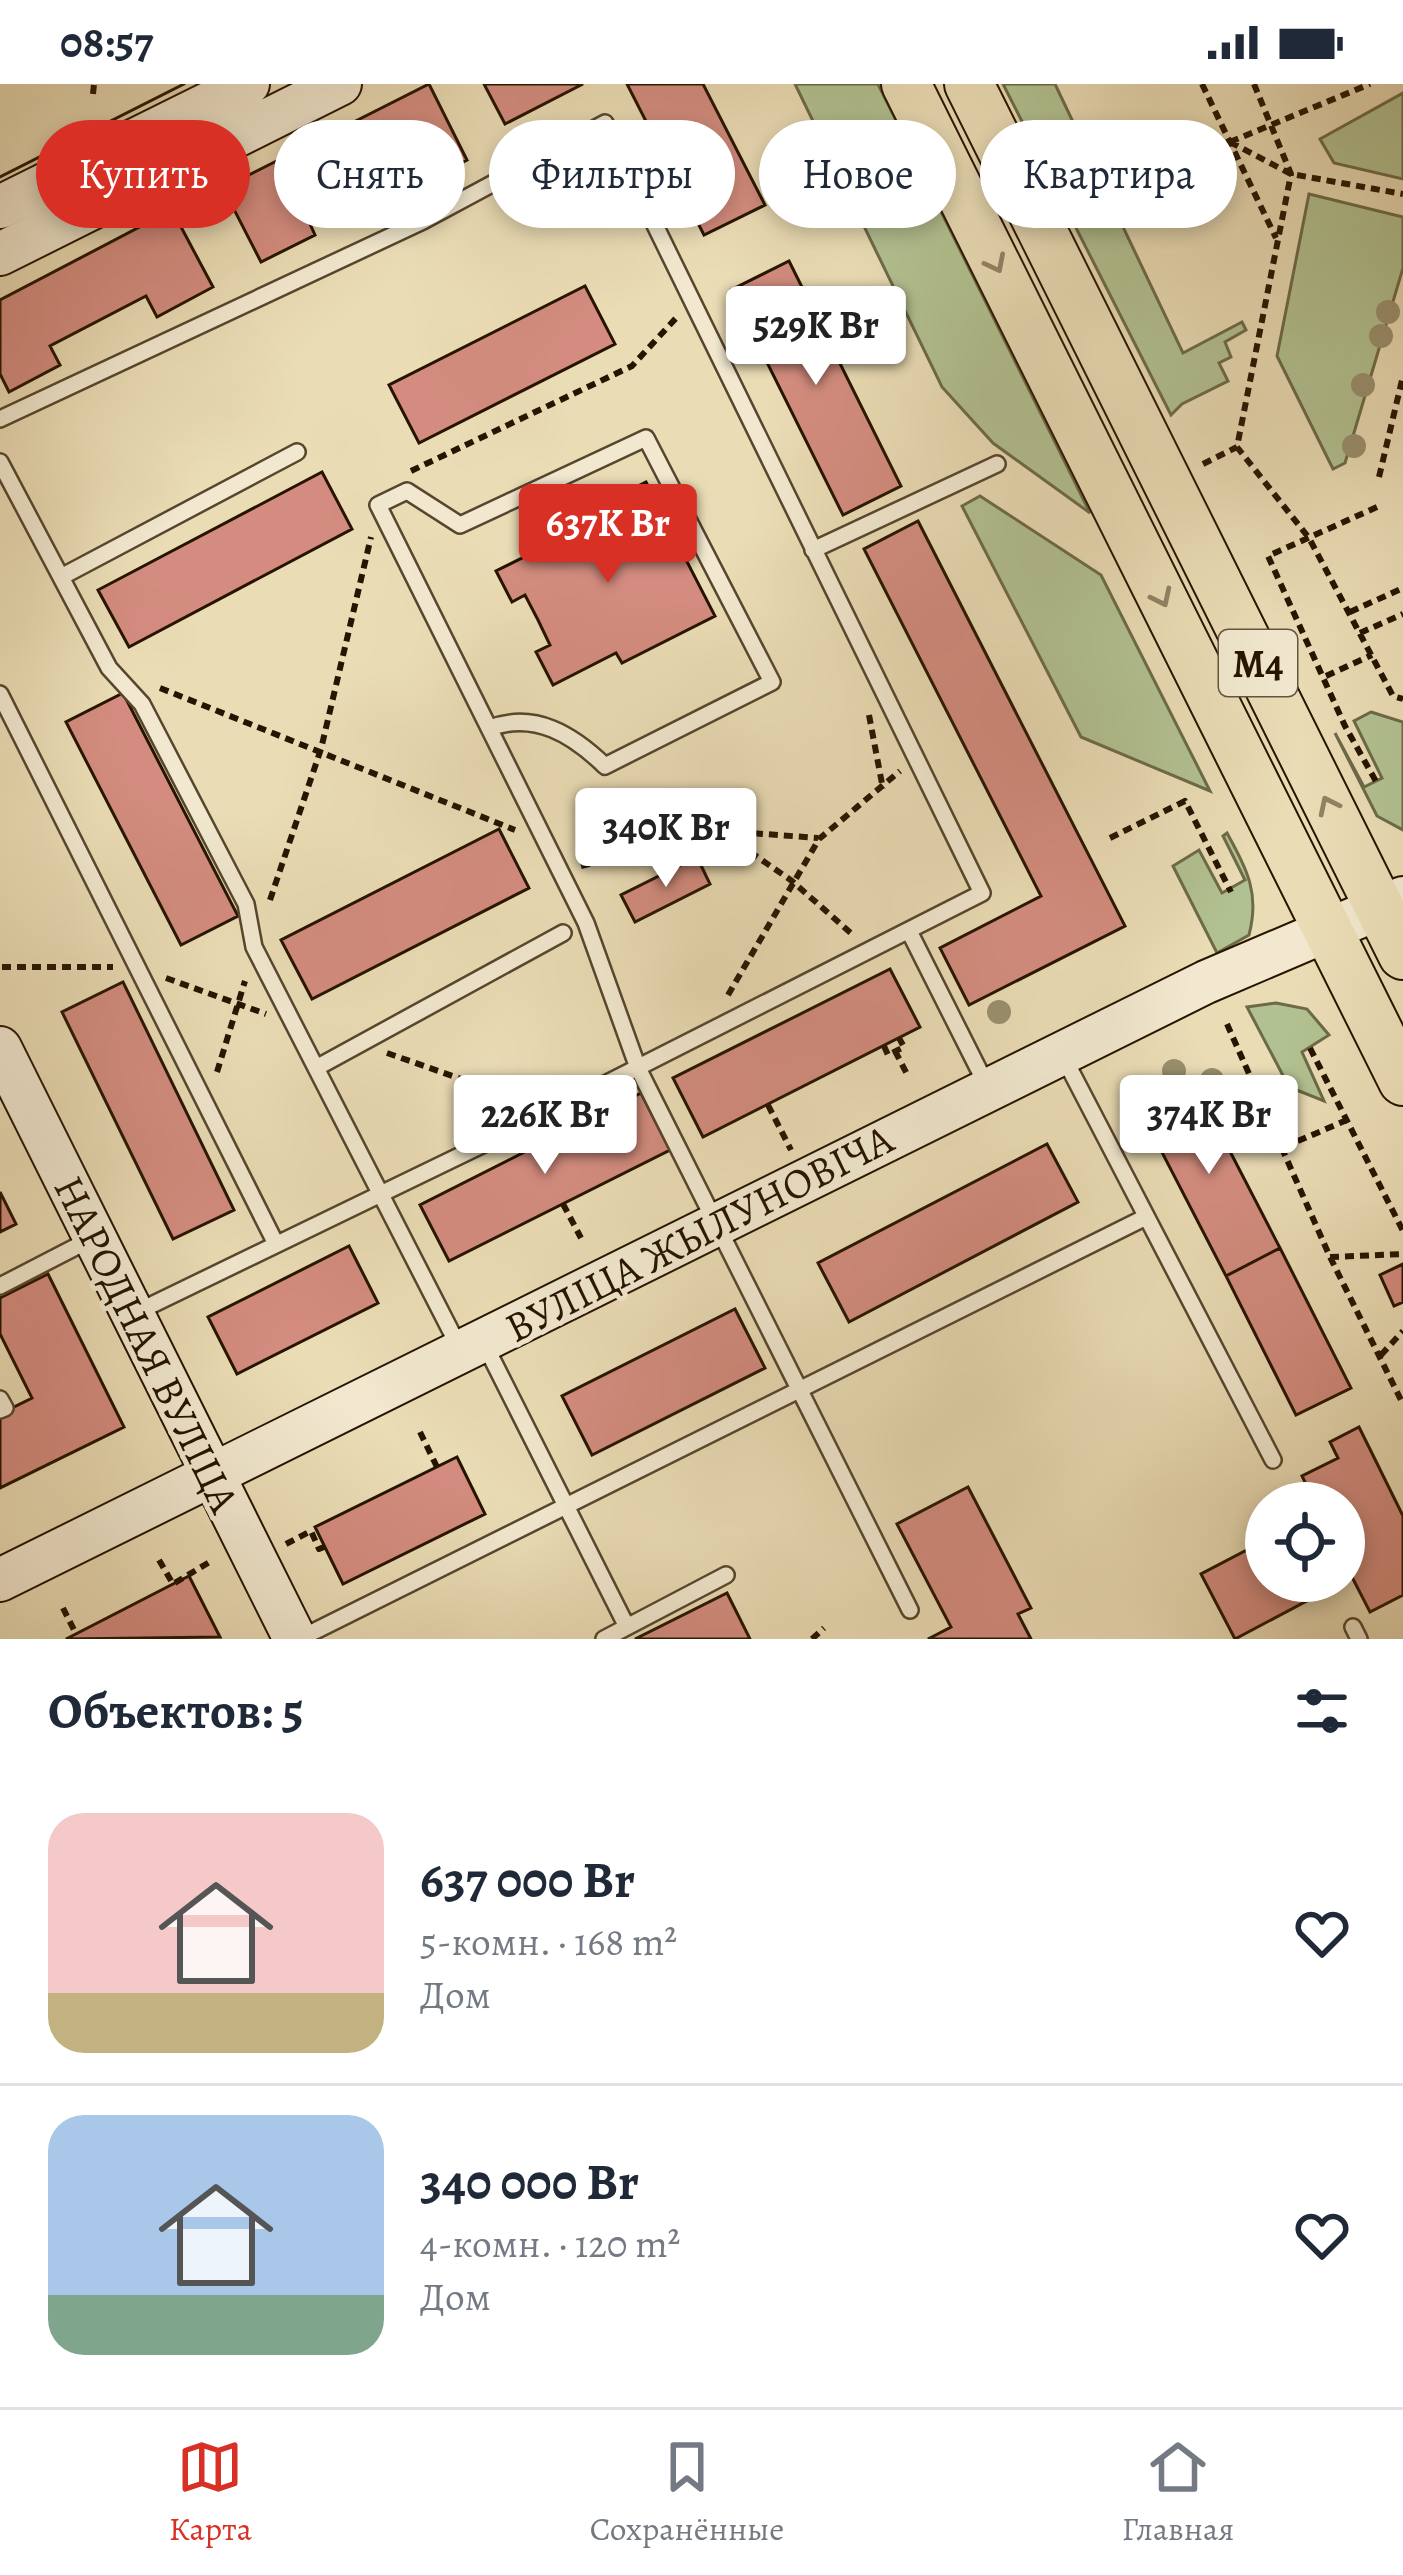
<!DOCTYPE html>
<html lang="ru">
<meta charset="utf-8">
<style>
:root{--surface:#fff;--page:#f6f6f7;--text:#1f2937;--muted:#747a83;--line:#e0e1e3;--accent:#d93025}
body{margin:0;font-family:Alegreya,serif;background:var(--page);color:var(--text);height:100vh;display:flex;flex-direction:column;font-size:45px;white-space:nowrap}
*{box-sizing:border-box;margin:0}
p{font-size:39px;color:var(--muted)}
.icon{flex:none;width:66px;height:66px;fill:none;stroke:currentColor;stroke-width:2;stroke-linecap:round;stroke-linejoin:round}
.map{position:relative;height:1555px;overflow:hidden}
.panel{display:flex;flex-direction:column;background:var(--surface);flex:1}
.panel>*{flex:none}
.hud{position:absolute;left:36px;top:36px;width:1332px;height:108px;display:flex;gap:24px}
.controls{position:absolute;left:1245px;top:1398px;display:grid;gap:24px}
.controls a{display:grid;place-items:center;width:120px;height:120px;border-radius:50%;background:var(--surface);box-shadow:0 6px 18px #0003;font-size:60px}
.price{position:absolute;translate:-50% -102px;padding:0 27px;border-radius:12px;background:#fff;color:#222;font-size:39px;line-height:78px;filter:drop-shadow(0 3px 6px #0008)}
.price::after{content:'';position:absolute;left:50%;top:72px;width:36px;height:27px;margin-left:-18px;background:inherit;clip-path:polygon(0 0,100% 0,50% 100%)}
.price.active{background:var(--accent);color:#fff}
ul{padding:0;list-style:none}
li{display:flex;align-items:center;gap:36px;height:300px;padding:0 48px}
li+li{border-top:3px solid var(--line)}
li span{display:grid;place-items:center;flex:none;width:336px;height:240px;border-radius:36px;color:#555}
li>.icon{margin-inline-start:auto}
span .icon{width:144px;height:144px;fill:#fffc;stroke-width:1}
li b{font-size:51px}
h2{display:flex;justify-content:space-between;align-items:center;height:144px;padding:0 48px;font-size:51px}
.pill{padding:0 42px;border-radius:54px;background:var(--surface);box-shadow:0 6px 18px #0003;font-size:42px;line-height:108px}
.pill.active{background:var(--accent);color:#fff}
.status{display:flex;justify-content:space-between;align-items:center;height:84px;padding:0 60px;background:var(--surface);direction:ltr}
.status svg{height:33px;fill:currentColor}
.tab-bar{display:flex;justify-content:space-around;align-items:center;height:168px;border-top:3px solid var(--line);background:var(--surface);font-size:33px;color:var(--muted)}
.tab-bar a{display:grid;justify-items:center;gap:6px}
.tab-bar .active{color:var(--accent)}
.map>svg:first-child{display:block}
</style>
<div class="status"><b>08:57</b><svg viewBox="0 0 49 12"><path d="M0 12V9h3v3zM5 12V6h3v6zM10 12V3h3v9zM15 12V0h3v12zM26 1h20v11H26zM47 4h2v5h-2z"/></svg></div>
<div class="map">
<svg width="1403" height="1555" viewBox="0 0 1403 1555">
<rect width="100%" height="100%" fill="#eadcb5"/>
<filter id="stains"><feTurbulence type="fractalNoise" baseFrequency=".00167" numOctaves="4"/><feColorMatrix values="0 0 0 0 .2 0 0 0 0 .09 0 0 0 0 .02 0 0 0 .5 -.17"/></filter>
<radialGradient id="worn" r=".72"><stop offset=".6" stop-color="#630" stop-opacity="0"/><stop offset="1" stop-color="#630" stop-opacity=".3"/></radialGradient>
<path fill="#b2c191" stroke="#6c6a48" stroke-width="3" d="M795 0H878L1090 429 993 359 942 303Z
M1003 0H1055L1183 269 1242 238 1246 246 1225 258 1231 273 1219 279 1228 297 1182 320 1171 331Z
M1403 9V95L1334 79 1320 55Z
M1309 110 1403 133V184L1345 379 1333 385 1277 272Z
M980 412 1101 491 1210 707 1081 653 962 422Z
M1371 628 1403 638V746L1377 732 1335 649 1364 703 1382 694 1354 637Z
M1227 749C1247 786 1260 809 1249 851L1217 869 1173 782 1199 766 1222 809 1245 796 1223 752Z
M1276 919 1307 925 1329 951 1302 968 1324 1017 1289 1003 1247 923Z"/>
<path fill="#d38c7f" stroke="#261400" stroke-width="3" d="M429 0 467 76 410 105 399 84 306 131 315 151 261 178 223 104Z
M484 0H583L505 40Z
M627 0H703L765 121 704 151Z
M172 126 213 203 157 233 146 212 50 262 60 281 9 308 0 290V216Z
M789 177 901 402 843 431 731 206Z
M585 202 615 260 419 359 389 301Z
M322 388 352 445 129 563 98 506Z
M646 398 715 532 622 579 616 569 553 601 536 568 550 561 538 536 525 511 512 518 496 487 560 455 555 444Z
M918 437 1125 842 969 921 940 864 1041 812 864 465Z
M123 609 238 832 181 861 66 638Z
M499 745 529 804 312 915 281 856Z
M697 773 710 800 635 838 621 811Z
M890 885 920 943 703 1053 673 994Z
M123 898 234 1126 173 1155 62 928Z
M1192 994 1280 1164 1226 1192 1138 1022Z
M641 1009 670 1066 449 1177 420 1121Z
M1047 1060 1078 1118 849 1238 818 1179Z
M0 1108 16 1140 0 1148Z
M349 1162 378 1219 237 1290 208 1233Z
M1280 1164 1351 1304 1296 1331 1226 1192Z
M1403 1180V1218L1394 1222 1380 1191Z
M48 1190 124 1343 0 1404V1330L32 1314 0 1250V1214Z
M735 1225 765 1284 592 1371 562 1312Z
M1359 1343 1403 1432V1511L1370 1528 1352 1493 1235 1555 1201 1490 1266 1456V1497H1344V1419H1315L1302 1392 1338 1374 1330 1358Z
M457 1373 485 1430 343 1500 315 1443Z
M968 1403 1031 1524 1018 1530 1031 1555H928L951 1543 897 1440Z
M189 1492 220 1553 66 1555 173 1500Z
M727 1509 750 1555H635Z"/>
<g fill="none" stroke-linecap="round" stroke-linejoin="round">
<g stroke="#57462d" stroke-width="20">
<path id="lane" d="M0 335 423 137 605 39 982 809 552 1027 135 1229
M0 378 109 584 142 620 246 820 254 863 460 1265
M813 466 997 380
M61 493 297 368
M0 610 276 1160
M490 644C535 627 573 651 605 682L772 598 646 354 460 441 407 407 378 421 586 839 638 984 910 1526
M910 849 987 1002
M1063 972 1273 1376
M316 984 563 849
M0 1202 93 1154
M484 1259 627 1543
M0 1315 5 1324 0 1326
M1353 1543 1359 1555
M299 1555 1144 1134
M604 1555 726 1491"/>
</g>
<g stroke="#261400" stroke-width="46">
<path id="secondary" d="M0 123 248 0
M0 170 340 0
M0 964 295 1555
M0 1496 1206 898 1403 814"/>
</g>
<g stroke="#261400" stroke-width="52">
<path id="primary" d="M906 0 1403 997
M969 0 1403 871"/>
</g>
<path stroke="#261400" stroke-width="6" stroke-dasharray="9 6" stroke-linecap="butt" d="M1202 0 1276 154
M1254 0 1291 90 1237 363 1309 454 1393 612 1403 615
M93 10 94 0
M1230 58 1291 90 1403 110
M1230 58 1370 0
M1203 380 1237 363
M411 387 632 282 677 233
M1379 393 1403 292
M1377 423 1268 472 1345 642 1378 701
M1350 528 1403 504
M1360 549 1403 530
M1326 592 1372 571
M160 604 515 746
M869 631 883 705
M724 747 818 754
M1110 754 1185 717 1231 808
M581 782 720 747 792 797 852 850
M270 816 321 665 371 453
M2 883H113
M166 894 266 930
M728 911 819 755 900 687
M1227 940 1330 1173 1403 1320
M884 962 888 971 904 963 899 954
M1310 964 1403 1147
M895 967 907 990
M387 969 521 1016
M217 988 245 897
M768 1021 791 1066
M1284 1063 1347 1036
M563 1120 581 1154
M1330 1173 1403 1170
M1381 1271 1403 1247
M420 1348 437 1383
M286 1460 311 1447 319 1465 324 1463
M159 1476 173 1500 213 1476
M63 1524 76 1550
M812 1555 824 1544"/>
<use href="#lane" stroke="#f1e8cf" stroke-width="15"/>
<use href="#secondary" stroke="#f1e8cf" stroke-width="42"/>
<use href="#primary" stroke="#eadcb5" stroke-width="48"/>
<path stroke="#261400" stroke-width="3" d="M0 93 184 0"/>
</g>
<g fill="#99906e">
<circle cx="1388" cy="228" r="12"/>
<circle cx="1381" cy="252" r="12"/>
<circle cx="1363" cy="301" r="12"/>
<circle cx="1354" cy="362" r="12"/>
<circle cx="999" cy="928" r="12"/>
<circle cx="1174" cy="987" r="12"/>
<circle cx="1212" cy="996" r="12"/>
<circle cx="1147" cy="1003" r="12"/>
<circle cx="1230" cy="1030" r="12"/>
</g>
<defs><path id="oneway-chevron" d="M-2-3.5L2.5 0L-2 3.5" fill="none" stroke-width="1.6" stroke-linecap="round" stroke-linejoin="round" transform="scale(3)"/></defs>
<g stroke="#928264">
<use href="#oneway-chevron" transform="translate(996 180) rotate(63)"/>
<use href="#oneway-chevron" transform="translate(1162 514) rotate(64)"/>
<use href="#oneway-chevron" transform="translate(1328 721) rotate(-116)"/>
</g>
<g text-anchor="middle" dominant-baseline="central" stroke-width="10" stroke-linejoin="round" paint-order="stroke">
<rect fill="#f1e8cf" stroke="#63543e" stroke-width="3" x="1219" y="546" width="78" height="66" rx="9"/>
<g font-size="39" font-weight="bold" fill="#261400">
<text x="1258" y="579">М4</text>
</g>
<g font-size="42" fill="#261400" stroke="#f1e8cf">
<text transform="translate(699 1149) rotate(-27)">ВУЛІЦА ЖЫЛУНОВІЧА</text>
<text transform="translate(147 1260) rotate(64)">НАРОДНАЯ ВУЛІЦА</text>
</g>
</g>
<rect width="100%" height="100%" filter="url(#stains)"/>
<rect width="100%" height="100%" fill="url(#worn)"/>
</svg>
<div class="controls">
<a><svg class="icon" aria-label="locate" viewBox="0 0 24 24"><circle cx="12" cy="12" r="6"/><path d="M12 2v4M12 18v4M2 12h4M18 12h4"/></svg></a>
</div>
<b class="price" style="left:816px;top:304px">529K Br</b>
<b class="price active" style="left:608px;top:502px">637K Br</b>
<b class="price" style="left:666px;top:806px">340K Br</b>
<b class="price" style="left:545px;top:1093px">226K Br</b>
<b class="price" style="left:1209px;top:1093px">374K Br</b>
<div class="hud">
<a class="pill active">Купить</a>
<a class="pill">Снять</a>
<a class="pill">Фильтры</a>
<a class="pill">Новое</a>
<a class="pill">Квартира</a>
</div>
</div>
<section class="panel">
<h2>Объектов: 5<svg class="icon" aria-label="filters" viewBox="0 0 24 24"><path d="M4 7h16M4 17h16"/><circle cx="9" cy="7" r="2"/><circle cx="15" cy="17" r="2"/></svg></h2>
<ul>
<li><span style="background:linear-gradient(#f6c9c9 75%,#c2b280 0)"><svg class="icon" aria-label="home" viewBox="0 0 24 24"><path d="M3 11l9-7 9 7M6 9v11h12V9"/></svg></span><div><b>637 000 Br</b><p>5-комн. · 168 m²</p><p>Дом</p></div><svg class="icon" aria-label="heart" viewBox="0 0 24 24"><path d="M12 20l-8-8c-3-5 5-10 8-4 3-6 11-1 8 4z"/></svg></li>
<li><span style="background:linear-gradient(#a9c7e8 75%,#7fa58c 0)"><svg class="icon" aria-label="home" viewBox="0 0 24 24"><path d="M3 11l9-7 9 7M6 9v11h12V9"/></svg></span><div><b>340 000 Br</b><p>4-комн. · 120 m²</p><p>Дом</p></div><svg class="icon" aria-label="heart" viewBox="0 0 24 24"><path d="M12 20l-8-8c-3-5 5-10 8-4 3-6 11-1 8 4z"/></svg></li>
</ul>
</section>
<nav class="tab-bar">
<a class="active"><svg class="icon" aria-label="map" viewBox="0 0 24 24"><path d="M3 6l6-2 6 2 6-2v14l-6 2-6-2-6 2zM9 4v14M15 6v14"/></svg>Карта</a>
<a><svg class="icon" aria-label="saved" viewBox="0 0 24 24"><path d="M7 4h10v16l-5-4-5 4z"/></svg>Сохранённые</a>
<a><svg class="icon" aria-label="home" viewBox="0 0 24 24"><path d="M3 11l9-7 9 7M6 9v11h12V9"/></svg>Главная</a>
</nav>
